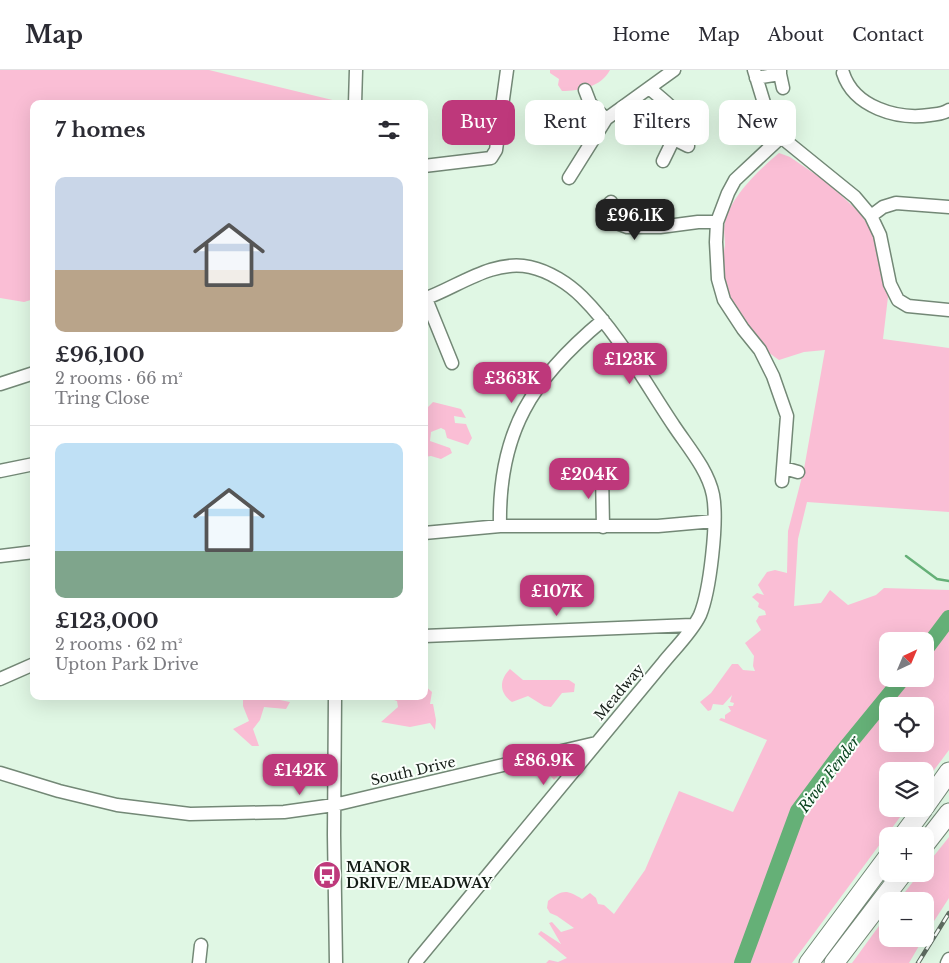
<!DOCTYPE html>
<meta charset="utf-8">
<style>
:root{--surface:#fff;--page:#f2f2f3;--text:#2b2b33;--muted:#7c7c81;--line:#e1e1e2;--accent:#be387b}
body{margin:0;font-family:"Libre Baskerville",serif;background:var(--page);color:var(--text);height:100vh;display:flex;flex-direction:column;font-size:19px;white-space:nowrap}
*{box-sizing:border-box;margin:0}
p{font-size:16px;color:var(--muted)}
.icon{flex:none;width:28px;height:28px;fill:none;stroke:currentColor;stroke-width:2;stroke-linecap:round;stroke-linejoin:round}
.map{position:relative;flex:1;overflow:hidden}
.panel{position:absolute;left:30px;top:30px;width:398px;height:600px;display:flex;flex-direction:column;background:var(--surface);border-radius:10px;box-shadow:0 5px 20px #0002}
.panel>*{flex:none}
.hud{position:absolute;left:442px;top:30px;width:431px;height:45px;display:flex;gap:10px}
.needle{width:32px;rotate:44deg}
.tools{position:absolute;left:879px;top:562px;display:grid;gap:10px}
.tools a{display:grid;place-items:center;width:55px;height:55px;border-radius:10px;background:var(--surface);box-shadow:0 5px 20px #0002;font-size:25px}
.price{position:absolute;translate:-50% -42px;padding:0 11px;border-radius:10px;background:var(--accent);color:#fff;font-size:16px;line-height:32px;filter:drop-shadow(0 1px 2px #0008)}
.price::after{content:'';position:absolute;left:50%;top:30px;width:15px;height:11px;margin-left:-8px;background:inherit;clip-path:polygon(0 0,100% 0,50% 100%)}
.price.current{background:#222;color:#fff}
ul{padding:0;list-style:none}
li{display:grid;align-content:center;gap:10px;height:265px;padding:0 25px}
li+li{border-top:1px solid var(--line)}
li span{display:grid;place-items:center;height:155px;border-radius:10px;color:#555}
li>.icon{margin-inline-start:auto}
span .icon{width:90px;height:90px;fill:#fffc;stroke-width:1}
li b{font-size:21px}
h2{display:flex;justify-content:space-between;align-items:center;height:60px;padding:0 25px;font-size:21px}
.chip{padding:0 18px;border-radius:10px;background:var(--surface);box-shadow:0 5px 20px #0002;font-size:18px;line-height:45px}
.chip.current{background:var(--accent);color:#fff}
header{display:flex;align-items:center;gap:30px;box-sizing:border-box;height:70px;padding:0 25px;background:var(--surface);border-bottom:1px solid var(--line)}
header strong{font-size:24px}
nav{display:flex;gap:28px;margin-inline-start:auto;font-size:18px}
.map>svg:first-child{display:block}
</style>
<header>
<strong>Map</strong>
<nav><a>Home</a><a>Map</a><a>About</a><a>Contact</a></nav>
</header>
<div class="map">
<svg width="949" height="893" viewBox="0 0 949 893">
<rect width="100%" height="100%" fill="#e0f7e4"/>
<path fill="#fabed5" fill-rule="evenodd" d="M0 0H209L349 34H34V229L24 232 0 228Z
M550 0H610C601 17 580 21 562 21L558 15 559 9 550 3Z
M779 83 790 87 828 113 860 143 873 163 888 227 883 269 949 278V442L807 432 798 469 794 536 821 533 830 520 848 535 876 525 884 518 949 520V680L925 712V701H888V739H906L792 893H546L549 890 558 892 567 888 538 864 541 861 561 874 549 853 552 852 561 862 574 858 557 846 550 843 547 838 548 831C562 820 566 819 582 829L590 823 596 828 598 834 604 835 614 844 645 800 679 721 733 742 767 670 719 650 721 648 725 649V645L731 641 728 636H733L734 633 730 632 732 625 723 635 713 634 711 640 708 641 700 632 711 623 732 594H738L743 600 755 601 753 596 754 586 745 573 761 560 756 551 759 546 766 545 765 541 758 537 759 533 752 527 757 523 764 525 758 515 767 502 775 500 787 503 788 461 804 399 825 280 804 282 779 290C753 273 724 230 723 198 722 190 724 182 725 175 725 168 723 159 725 152 731 126 760 99 779 83ZM888 571H925V609H888ZM888 636H925V674H888Z
M433 332 461 339 466 348 454 346 455 353 466 354 472 368 468 375 447 368 445 360 441 358 431 362 430 371 450 378 452 383 441 389 431 386 424 387V341Z
M510 599 523 610H569L575 614 574 622 562 623 551 637 544 636 528 626 512 632C499 623 499 610 510 599Z
M424 615 432 622 430 634H433L436 650 435 660 430 653 410 657 381 652 398 637 397 631 391 629 393 626H424Z
M243 626H270V628L290 632 286 639 264 637 260 650 253 659 259 676H252L233 659 249 651 243 636Z
M576 684 579 687 574 689 554 710 548 703 532 696 537 694V691Z
M949 767V828L925 865V831H898L919 804H925V797Z
M887 845 888 869H923L909 893H852Z"/>
<g fill="none" stroke-linecap="round" stroke-linejoin="round">
<path stroke="#65b077" stroke-width="2.5" d="M906 486 937 509 949 511"/>
<path stroke="#65b077" stroke-width="16" d="M925 580 949 548
M742 893 798 741 839 686 902 609"/>
<g stroke="#738876" stroke-width="15">
<path id="minor" d="M754 0 768 46 781 67 855 127 871 146 880 165 890 214 898 230 908 236 949 240
M843 3C854 37 897 50 930 45 937 44 943 44 949 40
M780 4 783 18
M756 8 780 4V0
M649 18C688 50 684 47 663 91
M585 20 590 33 606 49
M355 34 356 0
M781 67 735 110 728 123 717 152 716 172 718 209 724 230 743 259 760 280 773 306 787 346 782 411
M674 69 688 76
M424 96 491 88 496 80 507 0
M569 108 606 49 674 0
M611 132 603 140 614 152 627 157H660L698 152H717
M871 146 883 137 896 133 949 137
M426 229 452 293
M0 314 34 303
M784 398 798 402
M0 401 34 394
M602 402 603 457
M500 456C498 362 532 309 603 250
M424 463 500 456H658L714 451
M0 486 34 482
M424 566 692 555
M0 609 34 594
M335 626 334 765 336 893
M0 703 59 721 117 735 190 744 284 742 334 735 596 673
M199 893 201 875
M415 893 663 593C675 578 692 562 700 545 710 521 718 451 713 425 708 400 688 377 674 356 645 313 619 264 582 227 569 214 549 201 530 197 492 189 458 217 424 229
M947 893 949 889"/>
</g>
<g stroke="#738876" stroke-width="21">
<path id="highway" d="M925 736 949 702
M903 766 923 739
M925 774 949 743
M809 893 888 787
M834 893 902 804"/>
</g>
<use href="#minor" stroke="#fff" stroke-width="12"/>
<use href="#highway" stroke="#fff" stroke-width="19"/>
<g stroke="#5f6d62" stroke-width="4.5">
<path id="rail" d="M918 893 949 843"/>
</g>
<use href="#rail" stroke="#fafffb" stroke-width="2.5" stroke-dasharray="8" stroke-linecap="butt"/>
</g>
<defs>
<g id="bus-disc" transform="scale(1.4375)"><circle r="9.5" fill="#be387b" stroke="#fafffb"/><path d="M-5-6H5V4H4V6H2V4H-2V6H-4V4H-5ZM-3.5-4V0h7V-4ZM-3.5 1.2v1.5H-2V1.2ZM2 1.2v1.5H3.5V1.2Z" fill="#fff"/></g>
</defs>
<g fill-rule="evenodd">
<use href="#bus-disc" x="327" y="805"/>
</g>
<g text-anchor="middle" dominant-baseline="central" stroke-width="4" stroke-linejoin="round" paint-order="stroke">
<g font-size="14" fill="#151d17" stroke="#fafffb">
<text transform="translate(619 622) rotate(-50)">Meadway</text>
<text transform="translate(413 701) rotate(-13)">South Drive</text>
</g>
<g font-size="14" font-weight="bold" fill="#151d17" stroke="#fafffb" text-anchor="start">
<text x="346" y="797">MANOR<tspan x="346" dy="16">DRIVE/MEADWAY</tspan></text>
</g>
<g font-size="15" font-style="italic" fill="#08431e" stroke="#fafffb">
<text transform="translate(829 704) rotate(-53)">River Fender</text>
</g>
</g>
</svg>
<div class="tools">
<a><svg class="needle" viewBox="-14 -14 28 28"><path d="M0-13l5 13h-10z" fill="#e53935"/><path d="M0 13l5-13h-10z" fill="#7c7c81"/></svg></a>
<a><svg class="icon" aria-label="locate" viewBox="0 0 24 24"><circle cx="12" cy="12" r="6"/><path d="M12 2v4M12 18v4M2 12h4M18 12h4"/></svg></a>
<a><svg class="icon" aria-label="layers" viewBox="0 0 24 24"><path d="M12 4l9 5-9 5-9-5zM3 14l9 5 9-5"/></svg></a>
<a>+</a>
<a>−</a>
</div>
<b class="price current" style="left:635px;top:171px">£96.1K</b>
<b class="price" style="left:630px;top:315px">£123K</b>
<b class="price" style="left:512px;top:334px">£363K</b>
<b class="price" style="left:589px;top:430px">£204K</b>
<b class="price" style="left:557px;top:547px">£107K</b>
<b class="price" style="left:544px;top:716px">£86.9K</b>
<b class="price" style="left:300px;top:726px">£142K</b>
<div class="hud">
<a class="chip current">Buy</a>
<a class="chip">Rent</a>
<a class="chip">Filters</a>
<a class="chip">New</a>
</div>
<section class="panel">
<h2>7 homes<svg class="icon" aria-label="filters" viewBox="0 0 24 24"><path d="M4 7h16M4 17h16"/><circle cx="9" cy="7" r="2"/><circle cx="15" cy="17" r="2"/></svg></h2>
<ul>
<li><span style="background:linear-gradient(#c9d6e8 60%,#b9a48a 0)"><svg class="icon" aria-label="home" viewBox="0 0 24 24"><path d="M3 11l9-7 9 7M6 9v11h12V9"/></svg></span><div><b>£96,100</b><p>2 rooms · 66 m²</p><p>Tring Close</p></div></li>
<li><span style="background:linear-gradient(#bfe0f5 70%,#7fa58c 0)"><svg class="icon" aria-label="home" viewBox="0 0 24 24"><path d="M3 11l9-7 9 7M6 9v11h12V9"/></svg></span><div><b>£123,000</b><p>2 rooms · 62 m²</p><p>Upton Park Drive</p></div></li>
</ul>
</section>
</div>
